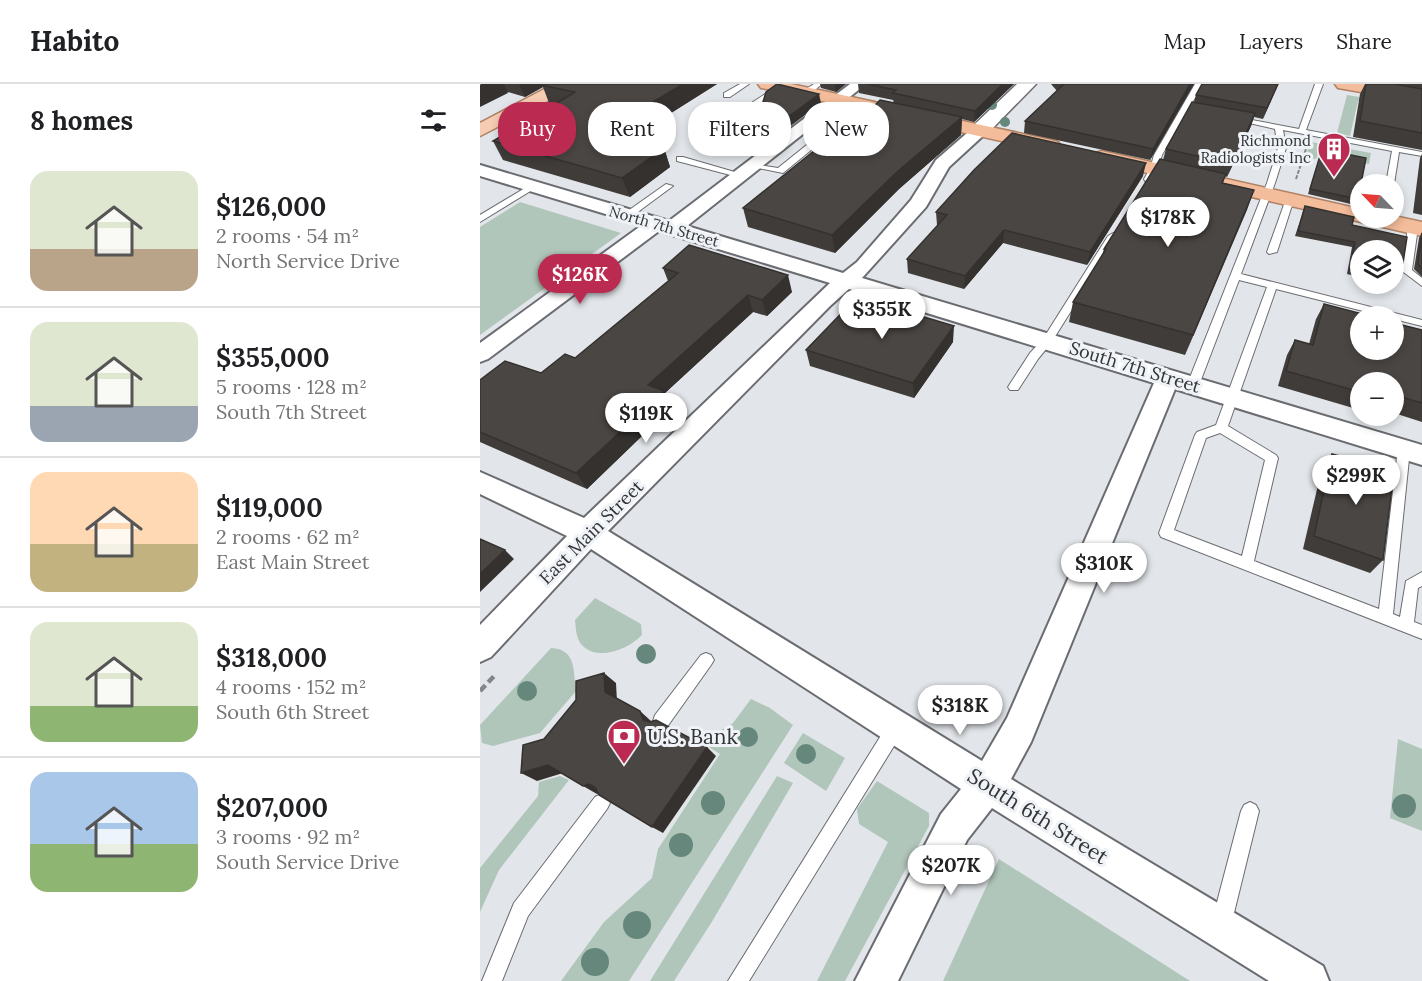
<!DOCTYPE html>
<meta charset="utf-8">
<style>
:root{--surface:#fff;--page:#f6f6f6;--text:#202124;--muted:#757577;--line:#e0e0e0;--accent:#bb2b51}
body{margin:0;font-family:Lora,serif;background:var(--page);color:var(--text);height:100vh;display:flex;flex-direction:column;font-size:22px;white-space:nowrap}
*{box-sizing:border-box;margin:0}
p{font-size:20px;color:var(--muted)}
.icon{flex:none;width:33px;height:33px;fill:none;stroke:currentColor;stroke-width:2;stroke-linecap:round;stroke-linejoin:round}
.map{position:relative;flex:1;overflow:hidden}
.details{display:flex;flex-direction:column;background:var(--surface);width:480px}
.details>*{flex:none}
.top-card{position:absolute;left:18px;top:18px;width:570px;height:54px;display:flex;gap:12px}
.needle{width:39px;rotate:295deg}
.buttons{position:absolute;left:870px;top:90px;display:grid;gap:12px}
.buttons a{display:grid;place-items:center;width:54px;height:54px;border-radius:50%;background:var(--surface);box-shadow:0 3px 9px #0003;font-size:30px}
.price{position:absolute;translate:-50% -51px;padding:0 14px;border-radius:21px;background:#fff;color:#222;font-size:20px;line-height:39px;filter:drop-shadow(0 2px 3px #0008)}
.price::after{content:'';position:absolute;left:50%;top:36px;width:18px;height:14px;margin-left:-9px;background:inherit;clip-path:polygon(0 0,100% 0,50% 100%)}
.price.current{background:var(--accent);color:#fff}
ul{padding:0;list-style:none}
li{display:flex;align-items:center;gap:18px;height:150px;padding:0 30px}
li+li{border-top:2px solid var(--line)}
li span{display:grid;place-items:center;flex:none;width:168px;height:120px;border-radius:18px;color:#555}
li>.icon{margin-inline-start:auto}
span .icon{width:72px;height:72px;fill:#fffc;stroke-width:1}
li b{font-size:26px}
h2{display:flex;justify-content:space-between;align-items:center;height:72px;padding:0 30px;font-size:26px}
.pill{padding:0 21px;border-radius:24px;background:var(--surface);box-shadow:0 3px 9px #0003;font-size:21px;line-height:54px}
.pill.current{background:var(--accent);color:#fff}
header{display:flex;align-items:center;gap:36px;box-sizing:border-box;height:84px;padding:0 30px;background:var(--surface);border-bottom:2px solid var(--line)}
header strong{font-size:28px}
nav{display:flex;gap:33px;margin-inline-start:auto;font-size:21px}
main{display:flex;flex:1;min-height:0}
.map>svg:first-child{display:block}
</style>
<header>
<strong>Habito</strong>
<nav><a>Map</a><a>Layers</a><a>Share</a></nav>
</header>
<main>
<section class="details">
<h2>8 homes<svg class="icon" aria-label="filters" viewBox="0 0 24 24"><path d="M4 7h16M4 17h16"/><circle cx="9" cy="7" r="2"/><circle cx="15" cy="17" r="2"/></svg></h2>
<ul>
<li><span style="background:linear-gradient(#dfe7d0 65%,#b9a48a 0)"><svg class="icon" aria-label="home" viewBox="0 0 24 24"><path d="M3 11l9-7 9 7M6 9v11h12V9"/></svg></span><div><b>$126,000</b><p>2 rooms · 54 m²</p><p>North Service Drive</p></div></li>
<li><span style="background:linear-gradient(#dfe7d0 70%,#9aa5b1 0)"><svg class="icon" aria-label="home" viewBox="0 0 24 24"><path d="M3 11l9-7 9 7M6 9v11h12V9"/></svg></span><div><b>$355,000</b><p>5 rooms · 128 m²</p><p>South 7th Street</p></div></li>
<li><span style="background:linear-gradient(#ffd9b3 60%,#c2b280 0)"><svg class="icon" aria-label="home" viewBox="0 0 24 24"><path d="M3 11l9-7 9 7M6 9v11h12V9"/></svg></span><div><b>$119,000</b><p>2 rooms · 62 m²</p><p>East Main Street</p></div></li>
<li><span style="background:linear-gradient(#dfe7d0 70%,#8fb573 0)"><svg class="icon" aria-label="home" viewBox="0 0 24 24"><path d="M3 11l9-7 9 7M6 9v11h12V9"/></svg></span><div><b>$318,000</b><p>4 rooms · 152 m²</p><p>South 6th Street</p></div></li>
<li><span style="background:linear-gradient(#a9c7e8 60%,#8fb573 0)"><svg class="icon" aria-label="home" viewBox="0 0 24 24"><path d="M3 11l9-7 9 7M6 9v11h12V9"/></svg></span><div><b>$207,000</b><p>3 rooms · 92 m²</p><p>South Service Drive</p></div></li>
</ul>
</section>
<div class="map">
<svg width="942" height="897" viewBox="0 0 942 897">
<rect width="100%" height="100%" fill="#e2e5e9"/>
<path fill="#b0c6ba" d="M867 11 897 16 896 19 878 17 870 52 857 49Z
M831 58 891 69 889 80 838 70 836 75 825 74Z
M40 118 141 149 0 251V143Z
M115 514 161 540 162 551C150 564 120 577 104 563 96 557 96 545 95 536Z
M71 564C97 565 93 588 96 607L60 649 13 662 2 659 0 641Z
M271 615 290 624 313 641 149 897H81L124 838 172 794 178 765 240 670 221 658 253 639Z
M323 649 365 674 346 707 304 679Z
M918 655 942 665V747L910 734Z
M80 692 89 696 19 786 0 828V784L58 712 59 698Z
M297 692 313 699 233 836 194 897H170Z
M397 697 449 729V742L365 897H337L408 758 379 740 377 725Z
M519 775 710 897H463Z"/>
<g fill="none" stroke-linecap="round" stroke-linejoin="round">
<g stroke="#6a6c71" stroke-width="2">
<path id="service" d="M260 0H269L250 13H244V9Z
M334 0H342L329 11H323V7Z
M715 0H723L682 71 678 85 672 95 665 97 664 95 670 85 674 71Z
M835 0H843L826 46 942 68V72L919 68 914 100H906L912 67 803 46 806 64 795 99 761 190 942 236V242L914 235V232H903L796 205 748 342 796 371 798 374 774 477 899 525 918 365 924 360 928 362 930 365 913 530 920 533 926 497 942 488V502L938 504 934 538 942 541V555L681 453 679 449 715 351 717 348 736 341 787 203 759 196 719 301 713 305 709 304 707 301 787 99 798 64 795 45 752 35 756 33 819 45ZM740 349 785 376 762 472 694 446 726 354Z
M296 3 302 4 279 22H273V18Z
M379 19 386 21 303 89 268 82 272 80 298 84Z
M197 73H203L265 91 258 93 197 77Z
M186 100 193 102 151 133H145V129Z
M50 101 57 103 0 138V131Z
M810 112 814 115 797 168 789 170 787 168 806 115Z
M933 140 938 143 932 186 942 194V202L922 187 928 143Z
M633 149 638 152 571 259 558 275 538 306H530L528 303 550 269 563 255 628 152Z
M226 569 231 571 234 576 231 581 187 643 181 645 175 643 173 637 175 631 221 571Z
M416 635 422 637 424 643 422 649 269 897H248L410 637Z
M121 710 127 713 130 719 127 725 48 832 22 897H2L34 819 115 713Z
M770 718 776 721 779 727 751 841 748 848 741 851 734 848 731 841 761 727 764 721Z"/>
</g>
<g stroke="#6a6c71" stroke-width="4">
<path id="minor" d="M370 0H386L207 142 363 189 377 178 431 116 456 76 494 43H506L508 46 506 49 469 83 446 123 382 194 942 361V381L695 305 551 658 531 695 843 882 849 897H789L512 724 487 756 418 897H375L461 730 481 705 111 465 11 573 0 578V541L87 452 0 410V388L104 434 350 199 179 147 8 275 0 278V259L162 141 0 92V81L189 137ZM369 205 674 299 527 634 502 677 128 447 350 222Z"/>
</g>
<g stroke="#6a6c71" stroke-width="3">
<path id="tertiary" d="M537 0H556L507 50H493L491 46 493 42Z"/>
</g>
<g stroke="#ae8266" stroke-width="3">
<path id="primary" d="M74 0H96L93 4 0 52V39Z"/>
</g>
<g stroke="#ae8266" stroke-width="3">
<path id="trunk" d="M278 0H311L571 56 578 58 581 62 578 66 571 68 287 5 281 4Z
M855 0H893L942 9V19L864 5 858 4Z
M622 67 880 125V134L914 132 942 138V152L615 77 612 73 615 69Z"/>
</g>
<path stroke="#848689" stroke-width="2" stroke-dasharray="4 1.5" stroke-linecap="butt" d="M816 95 826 65"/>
<path stroke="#848689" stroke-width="4.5" stroke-dasharray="8 4" stroke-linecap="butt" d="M0 607 16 590"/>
<use href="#service" fill="#fff" fill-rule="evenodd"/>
<use href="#minor" fill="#fff" fill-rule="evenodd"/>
<use href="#tertiary" fill="#fff" fill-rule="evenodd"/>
<use href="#primary" fill="#f6cdb3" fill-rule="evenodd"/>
<use href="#trunk" fill="#f3bc9a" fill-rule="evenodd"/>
</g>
<g fill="#66877c">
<circle cx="512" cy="21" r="5"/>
<circle cx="525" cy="38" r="5"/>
<circle cx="166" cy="570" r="10"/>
<circle cx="47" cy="607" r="10"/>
<circle cx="268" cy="653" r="10"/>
<circle cx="326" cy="670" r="10"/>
<circle cx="233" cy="719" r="12"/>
<circle cx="924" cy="722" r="12"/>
<circle cx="201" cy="761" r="12"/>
<circle cx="157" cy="841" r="14"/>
<circle cx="115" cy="878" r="14"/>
</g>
<path fill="#403c3a" d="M0 0H237L150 55 184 64 190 83 150 113 23 76 13 57 75 20 69 19 63 3 45 13Z
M340 0H366L356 8 341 4Z
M378 0H534L494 38 482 35 481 51 419 105 355 169 268 143 263 124 414 19 413 16 379 9Z
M571 0H714L670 76 544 49 545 37 577 7Z
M798 0 783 35 774 33 771 42 747 93 745 92 743 99 774 106 705 271 589 238 593 218 622 172 624 165 683 76 686 65 714 18 716 11Z
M885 0H942V66L873 53 880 10Z
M842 65 878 115 875 121 828 110Z
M942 70V131L933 129 940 74Z
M663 92 607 181 523 159 484 205 428 189 427 175 458 142 457 141 456 128Z
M825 122 874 133 872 141 927 153 923 179 920 185 919 184 918 190 915 195H914V166H880V193L867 190 872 163 815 152Z
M942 148V193L934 185 939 154Z
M183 184 312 208 287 232 273 228 185 309 192 323 107 405 0 358V296L61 289 95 274 188 197Z
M844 220 942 246V338L914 329V298H880V326L798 302 807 271 815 256 829 260 836 235Z
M473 258 434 314 330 282 326 266Z
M852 370 903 476 890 489 823 465 842 384Z"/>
<path fill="#34312f" d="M1 0H24L28 9 0 23V1Z
M39 0H69L61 1 63 3 45 13Z
M203 0H237L132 66 124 47Z
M355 0H366L356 8Z
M523 0H534L494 38 495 27Z
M710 0H714L670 76 673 65Z
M798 0 797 3 783 35 787 24Z
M339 10 341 19 272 71 270 61Z
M775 29 771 42 747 93 752 80Z
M482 33 481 51 419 105 355 169 352 151 418 87Z
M184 64 190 83 150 113 142 94Z
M666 79 663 92 607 181 610 168Z
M774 106 767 126 705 271 713 251Z
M524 146 523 159 484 205 485 192Z
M308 191 312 208 287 232 282 216Z
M268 211 273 228 185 309 192 323 107 405 96 389 168 301Z
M474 242 473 258 434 314 433 299Z
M25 466 34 475 0 508V490Z
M124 589 136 599 137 618 125 608Z
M160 627 171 637 174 645 163 636Z
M227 663 236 672 183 749 172 743Z
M68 681 83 689 57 697 41 689Z
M109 700 122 708 117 710 103 702Z"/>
<path fill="#4a4643" stroke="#34312f" stroke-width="1.5" d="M63 0H203L124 47 184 64 142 94 13 57 95 8 61 1Z
M297 0 339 10 270 61 286 8Z
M387 0H523L495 27 413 9 416 6Z
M582 0H710L673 65 545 37 583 1Z
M722 0H798L787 24 716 11Z
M886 0H914L942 5V49L880 37Z
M400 16 482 33 418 87 352 151 263 124 335 66 375 42Z
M712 18 775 29 752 80 686 65Z
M532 49 666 79 610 168 524 146 485 192 427 175 467 131 456 128 494 86Z
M842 65 886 74 878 115 830 105Z
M680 75 746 90 742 99 774 106 713 251 593 218 626 165H624Z
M825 122 874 133 872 141 927 153 923 179 920 178 918 190 914 189V166H880V187L870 185 875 158 818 147Z
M942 149V184L938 180Z
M209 161 308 191 282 216 268 211 168 301 184 307 96 389 0 348V296L25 277 61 289 85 270 95 274 198 189 183 184Z
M377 213 474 242 433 299 326 266Z
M844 220 890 232H880V266H914V239L942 246V319L914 311V298H880V308L806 287 815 256 833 261Z
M852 370 914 387 903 476 834 452Z
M0 455 25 466 0 490Z
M124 589 125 608 160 627 163 636 170 638 176 636 227 663 172 743 119 711 115 703 109 700 103 702 68 681 41 689 43 661 64 655 96 616V597Z"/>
<defs>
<g id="building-pin" transform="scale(1.725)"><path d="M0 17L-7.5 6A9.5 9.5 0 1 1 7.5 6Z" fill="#bb2b51" stroke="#eff2f6"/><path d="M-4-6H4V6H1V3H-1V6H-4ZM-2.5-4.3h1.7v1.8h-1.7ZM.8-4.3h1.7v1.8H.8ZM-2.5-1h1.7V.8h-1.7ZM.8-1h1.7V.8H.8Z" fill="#fff"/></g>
<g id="bank-pin" transform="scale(1.725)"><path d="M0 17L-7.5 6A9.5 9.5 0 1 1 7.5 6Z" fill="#bb2b51" stroke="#eff2f6"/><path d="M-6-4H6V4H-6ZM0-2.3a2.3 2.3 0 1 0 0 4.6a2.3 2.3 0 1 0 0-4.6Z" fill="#fff"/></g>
</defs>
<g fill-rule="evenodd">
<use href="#building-pin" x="854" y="65"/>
<use href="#bank-pin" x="144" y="652"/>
</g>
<g text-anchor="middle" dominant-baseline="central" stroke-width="6" stroke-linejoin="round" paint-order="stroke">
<g font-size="15" fill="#333436" stroke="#eff2f6" text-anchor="end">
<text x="831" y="56">Richmond<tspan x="831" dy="17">Radiologists Inc</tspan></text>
</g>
<g font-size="15" fill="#333436" stroke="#eff2f6">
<text transform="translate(184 142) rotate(16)">North 7th Street</text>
</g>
<g font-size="18" fill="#333436" stroke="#eff2f6">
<text transform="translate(655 283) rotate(17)">South 7th Street</text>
<text transform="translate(111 448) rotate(-45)">East Main Street</text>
</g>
<g font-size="21" fill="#333436" stroke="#eff2f6" text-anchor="start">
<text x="167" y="652">U.S. Bank</text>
</g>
<g font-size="21" fill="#333436" stroke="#eff2f6">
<text transform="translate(558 732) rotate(32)">South 6th Street</text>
</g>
</g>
</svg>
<div class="buttons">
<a><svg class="needle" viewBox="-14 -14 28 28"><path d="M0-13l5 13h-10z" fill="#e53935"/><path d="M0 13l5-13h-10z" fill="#757577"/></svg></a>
<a><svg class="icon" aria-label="layers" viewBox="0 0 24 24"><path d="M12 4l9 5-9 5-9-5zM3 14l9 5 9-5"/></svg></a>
<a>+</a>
<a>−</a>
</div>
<b class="price" style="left:688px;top:164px">$178K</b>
<b class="price current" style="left:100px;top:221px">$126K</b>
<b class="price" style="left:402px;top:256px">$355K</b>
<b class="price" style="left:166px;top:360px">$119K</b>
<b class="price" style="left:876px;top:422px">$299K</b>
<b class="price" style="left:624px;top:510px">$310K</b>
<b class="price" style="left:480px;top:652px">$318K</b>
<b class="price" style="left:471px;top:812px">$207K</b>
<div class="top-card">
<a class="pill current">Buy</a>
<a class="pill">Rent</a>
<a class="pill">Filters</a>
<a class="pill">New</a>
</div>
</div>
</main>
